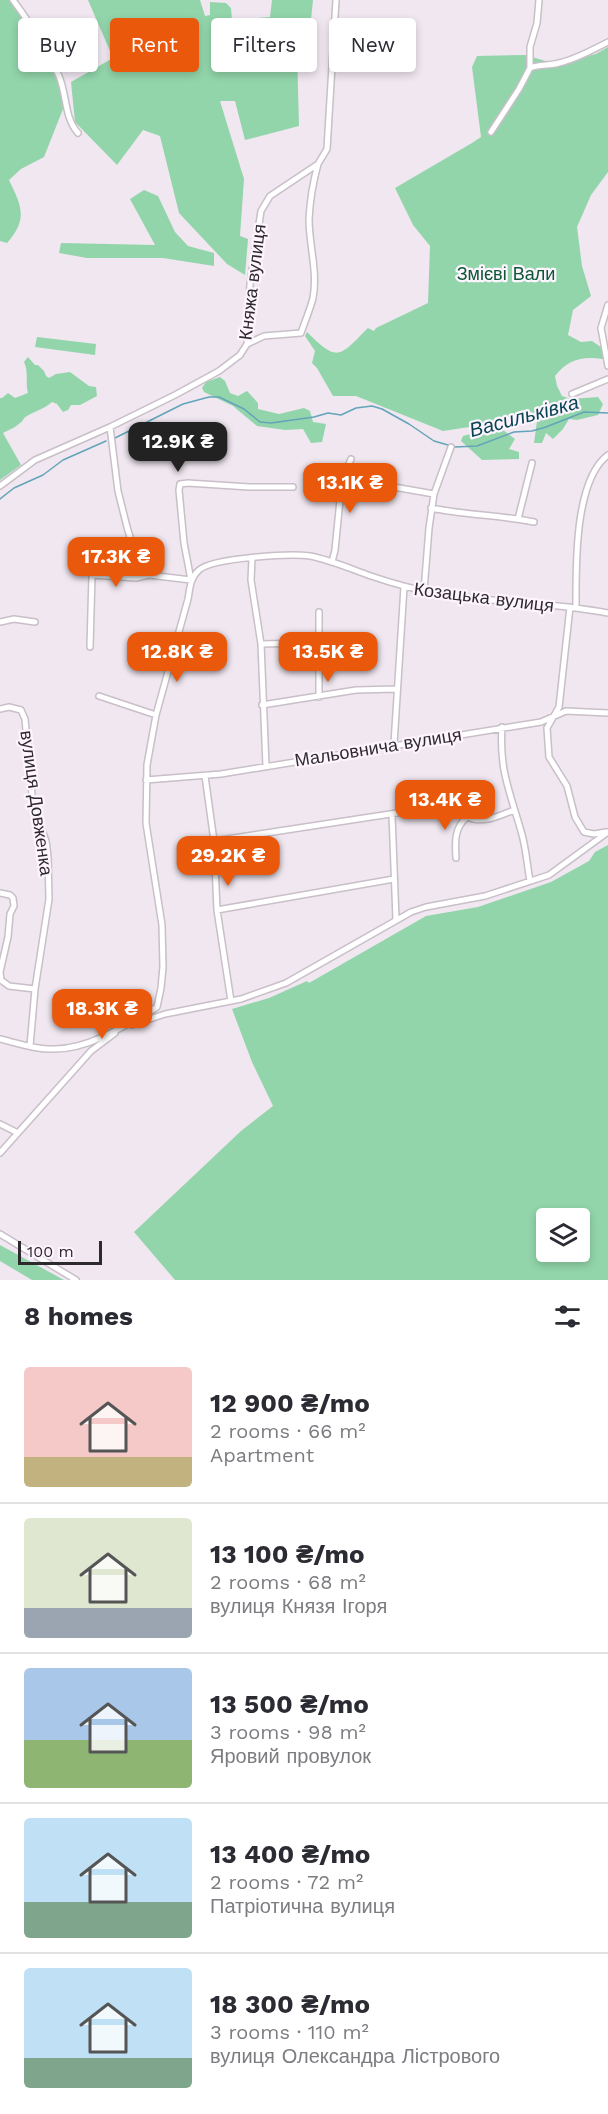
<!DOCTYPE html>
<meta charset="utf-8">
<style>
:root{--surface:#fff;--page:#f7f7f7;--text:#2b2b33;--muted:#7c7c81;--line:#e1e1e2;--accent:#ea580c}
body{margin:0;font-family:"Work Sans",sans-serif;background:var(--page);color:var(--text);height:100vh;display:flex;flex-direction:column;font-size:22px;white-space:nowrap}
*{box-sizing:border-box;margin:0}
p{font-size:20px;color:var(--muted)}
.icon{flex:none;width:33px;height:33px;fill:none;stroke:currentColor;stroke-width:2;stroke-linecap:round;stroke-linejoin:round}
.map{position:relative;height:1280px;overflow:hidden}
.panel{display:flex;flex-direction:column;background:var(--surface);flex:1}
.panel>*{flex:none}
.guide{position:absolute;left:18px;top:18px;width:573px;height:54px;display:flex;gap:12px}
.fabs{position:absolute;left:536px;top:1208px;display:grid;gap:12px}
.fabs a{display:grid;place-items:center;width:54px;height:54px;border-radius:6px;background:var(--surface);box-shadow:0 3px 9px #0003;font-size:30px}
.scale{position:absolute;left:18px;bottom:15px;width:84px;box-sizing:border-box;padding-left:6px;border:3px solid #2d2a2e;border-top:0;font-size:16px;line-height:21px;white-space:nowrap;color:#2d2a2e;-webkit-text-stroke:4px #fdf4fe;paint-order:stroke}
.price{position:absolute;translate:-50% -51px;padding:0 14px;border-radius:12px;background:var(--accent);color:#fff;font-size:20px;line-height:39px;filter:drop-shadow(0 2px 3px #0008)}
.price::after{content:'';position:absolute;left:50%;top:36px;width:18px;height:14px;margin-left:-9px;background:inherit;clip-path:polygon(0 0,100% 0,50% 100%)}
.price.selected{background:#222;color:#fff}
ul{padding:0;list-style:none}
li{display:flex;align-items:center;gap:18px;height:150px;padding:0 24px}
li+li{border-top:2px solid var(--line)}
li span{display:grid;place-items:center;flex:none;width:168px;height:120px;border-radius:6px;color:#555}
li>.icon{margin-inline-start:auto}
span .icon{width:72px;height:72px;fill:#fffc;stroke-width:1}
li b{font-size:26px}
h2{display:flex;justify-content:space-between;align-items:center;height:72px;padding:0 24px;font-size:26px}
.pill{padding:0 21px;border-radius:6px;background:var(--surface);box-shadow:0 3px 9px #0003;font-size:21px;line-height:54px}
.pill.selected{background:var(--accent);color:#fff}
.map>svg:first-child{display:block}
</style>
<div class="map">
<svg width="608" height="1280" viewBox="0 0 608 1280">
<rect width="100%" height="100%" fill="#f0e7f0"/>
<path fill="#92d5ab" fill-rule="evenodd" d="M0 0H10L29 27 61 88 63 109 44 157 21 169 9 180C22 207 28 219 7 243L0 241Z
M88 0H200L205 16 210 15V2L226 3 231 8 232 20 270 17 272 0H313L308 49 297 51 299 126 245 140 235 101H220L244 179 240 236 248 239 245 275 227 264 179 213 160 136 143 130 117 165 75 122 71 82 113 58Z
M608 47V172L591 195 577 227 582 266 591 296 573 310 568 335 581 342 592 341 605 350 603 359C583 356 568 359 555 376L557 386 562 396 571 399 598 397 603 404 598 415 577 420 569 419 563 429 553 439 546 433 542 443H534L537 421 533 413 527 410 489 424 443 431 356 396H333L317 368 312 363 315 351 305 336 307 332C338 363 339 357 368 328L374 331 376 328 428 303 430 246 413 225 395 188 472 143 481 137 472 67 477 56 525 55 556 64 596 54Z
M144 190 158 196 175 232 188 246 214 253V266L163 258H87L59 253 61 243 155 245 130 199Z
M37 337 96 344 95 355 35 347Z
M28 357 35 365H38L44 371 46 376 49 378 56 374 70 372 89 386 96 387 97 396 80 405H71L68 410 63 412 57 404 52 402C44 409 35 411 27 416 23 418 24 420 20 423 16 427 9 430 3 433L21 465 0 480V398H2L8 393 15 398 28 393C25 382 29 372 24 362Z
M220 377 225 381 230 393 238 396 247 391 258 403V409L279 414 304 408 310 411 313 422 326 424 322 442 311 443 303 429 285 430 257 426 233 406 204 392 202 388 206 382Z
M488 429 503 430 515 439 509 449 519 452V459L482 460 461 441 463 436Z
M608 845V1280H175L134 1232 241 1131 273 1106 252 1062 232 1009 269 998 307 981 309 983 426 916 478 907 551 882 589 861 595 852ZM546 1218H579V1251H546Z
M0 1245 64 1280H32L0 1261Z"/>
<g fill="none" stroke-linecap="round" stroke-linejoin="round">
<path stroke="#62a4b9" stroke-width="1.5" d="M115 438 183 404 209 397H219L244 409 260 422 271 423 314 417 328 413 341 415 356 408 372 406 382 409 409 424 434 441 455 447 477 446 514 432 532 431 546 427 584 412 608 413
M0 499 14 488 43 475 63 460 106 441"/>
<g stroke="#c8bfc8" stroke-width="8">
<path id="street" d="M13 0C30 23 47 49 59 76 67 95 64 117 78 133
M530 68V47L537 23 539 0
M491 132 519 89 530 68C540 64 549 66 559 63 577 59 592 50 608 42
M608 305 601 328 608 366
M247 344 264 336 301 333C305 321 310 310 313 298 318 272 309 245 309 219 310 200 313 182 318 164
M572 394 608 379
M110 427 118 491 127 527 139 567 149 575
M371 483 434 494 429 528 424 591
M0 486 35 460 110 427 175 395 219 371 240 355 247 344 250 284 261 211 270 196 318 164 327 149 336 0
M434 494 451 447
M431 508C465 515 500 515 534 522
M518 519 532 463
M252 558 251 580 261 644 266 766
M332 562 335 550 342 480 351 459
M570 607 559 707 547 728 549 757 567 786 575 817 584 832 594 834 606 832
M576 607C576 568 574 480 608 455
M0 622 14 619 35 622
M261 644 307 643 319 644
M90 647 92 575 136 578 149 575 191 580 184 543 179 490 180 484 188 483 249 487H293
M99 696 156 715
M319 697V612
M262 705 356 690 396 689
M0 709 9 707 21 710 25 719 33 806 46 841 48 857 49 899 35 989 9 986 1 980 0 972 8 937 10 914 14 906 13 898 10 895 0 893
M502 727C499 770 510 792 521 831 526 847 527 865 530 881
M394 744 404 587
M205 776 214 841 217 910 231 1001
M146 780 221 774 541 722 566 711 608 713
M392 815 396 919
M214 841 449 805C456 808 460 812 466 816 481 825 499 816 514 810
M456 858C455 842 454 828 467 817
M217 910 394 879
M132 1025 165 1014 241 999 286 983 411 912 426 907 485 896 549 875 608 832
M0 1039C17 1043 37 1050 55 1049 90 1049 128 1024 157 1007L161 988 163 967 162 925 146 823 147 765 156 715 188 599C190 588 190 578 199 570 212 558 291 553 310 556 331 560 351 569 371 576 394 584 417 590 441 594 496 603 553 602 608 613
M30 1046 35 989
M0 1124 18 1133
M0 1153 91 1051 115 1033
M0 1234 76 1280"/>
</g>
<use href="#street" stroke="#fff" stroke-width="5"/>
</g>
<g text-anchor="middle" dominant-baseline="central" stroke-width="4.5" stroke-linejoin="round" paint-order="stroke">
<g font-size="18" fill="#0b5833" stroke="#fdf4fe">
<text x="506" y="273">Змієві Вали</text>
</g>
<g font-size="18" fill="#2d2a2e" stroke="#fdf4fe">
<text transform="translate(252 282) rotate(-83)">Княжа вулиця</text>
<text transform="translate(484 597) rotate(7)">Козацька вулиця</text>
<text transform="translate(378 747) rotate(-9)">Мальовнича вулиця</text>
<text transform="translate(37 803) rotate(82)">вулиця Довженка</text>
</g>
<g font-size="20" font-style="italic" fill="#074553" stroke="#fdf4fe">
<text transform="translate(524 416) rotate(-15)">Васильківка</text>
</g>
</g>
</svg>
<div class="fabs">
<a><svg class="icon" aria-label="layers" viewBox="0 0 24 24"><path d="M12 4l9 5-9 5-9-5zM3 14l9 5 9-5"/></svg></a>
</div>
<div class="scale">100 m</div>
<b class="price selected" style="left:178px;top:473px">12.9K ₴</b>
<b class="price" style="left:350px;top:514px">13.1K ₴</b>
<b class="price" style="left:116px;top:588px">17.3K ₴</b>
<b class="price" style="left:177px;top:683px">12.8K ₴</b>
<b class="price" style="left:328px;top:683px">13.5K ₴</b>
<b class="price" style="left:445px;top:831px">13.4K ₴</b>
<b class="price" style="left:228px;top:887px">29.2K ₴</b>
<b class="price" style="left:102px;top:1040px">18.3K ₴</b>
<div class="guide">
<a class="pill">Buy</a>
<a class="pill selected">Rent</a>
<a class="pill">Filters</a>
<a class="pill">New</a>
</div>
</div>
<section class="panel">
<h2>8 homes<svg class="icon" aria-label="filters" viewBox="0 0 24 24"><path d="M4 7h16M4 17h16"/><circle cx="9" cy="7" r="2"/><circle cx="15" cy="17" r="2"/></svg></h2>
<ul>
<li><span style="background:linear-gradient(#f6c9c9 75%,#c2b280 0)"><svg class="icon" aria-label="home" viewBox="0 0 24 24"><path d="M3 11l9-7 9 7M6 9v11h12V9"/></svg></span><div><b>12 900 ₴/mo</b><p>2 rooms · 66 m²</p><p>Apartment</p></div></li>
<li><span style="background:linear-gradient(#dfe7d0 75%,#9aa5b1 0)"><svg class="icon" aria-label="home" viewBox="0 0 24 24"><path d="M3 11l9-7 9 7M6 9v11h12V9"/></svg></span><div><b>13 100 ₴/mo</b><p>2 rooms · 68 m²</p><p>вулиця Князя Ігоря</p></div></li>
<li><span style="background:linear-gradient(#a9c7e8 60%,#8fb573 0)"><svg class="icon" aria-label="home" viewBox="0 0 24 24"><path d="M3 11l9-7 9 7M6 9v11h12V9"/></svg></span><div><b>13 500 ₴/mo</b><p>3 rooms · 98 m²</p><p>Яровий провулок</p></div></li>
<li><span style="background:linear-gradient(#bfe0f5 70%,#7fa58c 0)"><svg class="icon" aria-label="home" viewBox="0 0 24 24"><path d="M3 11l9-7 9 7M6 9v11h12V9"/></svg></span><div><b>13 400 ₴/mo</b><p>2 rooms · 72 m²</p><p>Патріотична вулиця</p></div></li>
<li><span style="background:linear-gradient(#bfe0f5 75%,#7fa58c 0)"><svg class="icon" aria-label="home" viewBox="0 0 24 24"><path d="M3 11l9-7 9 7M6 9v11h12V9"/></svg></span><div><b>18 300 ₴/mo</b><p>3 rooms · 110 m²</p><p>вулиця Олександра Лістрового</p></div></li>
</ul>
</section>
